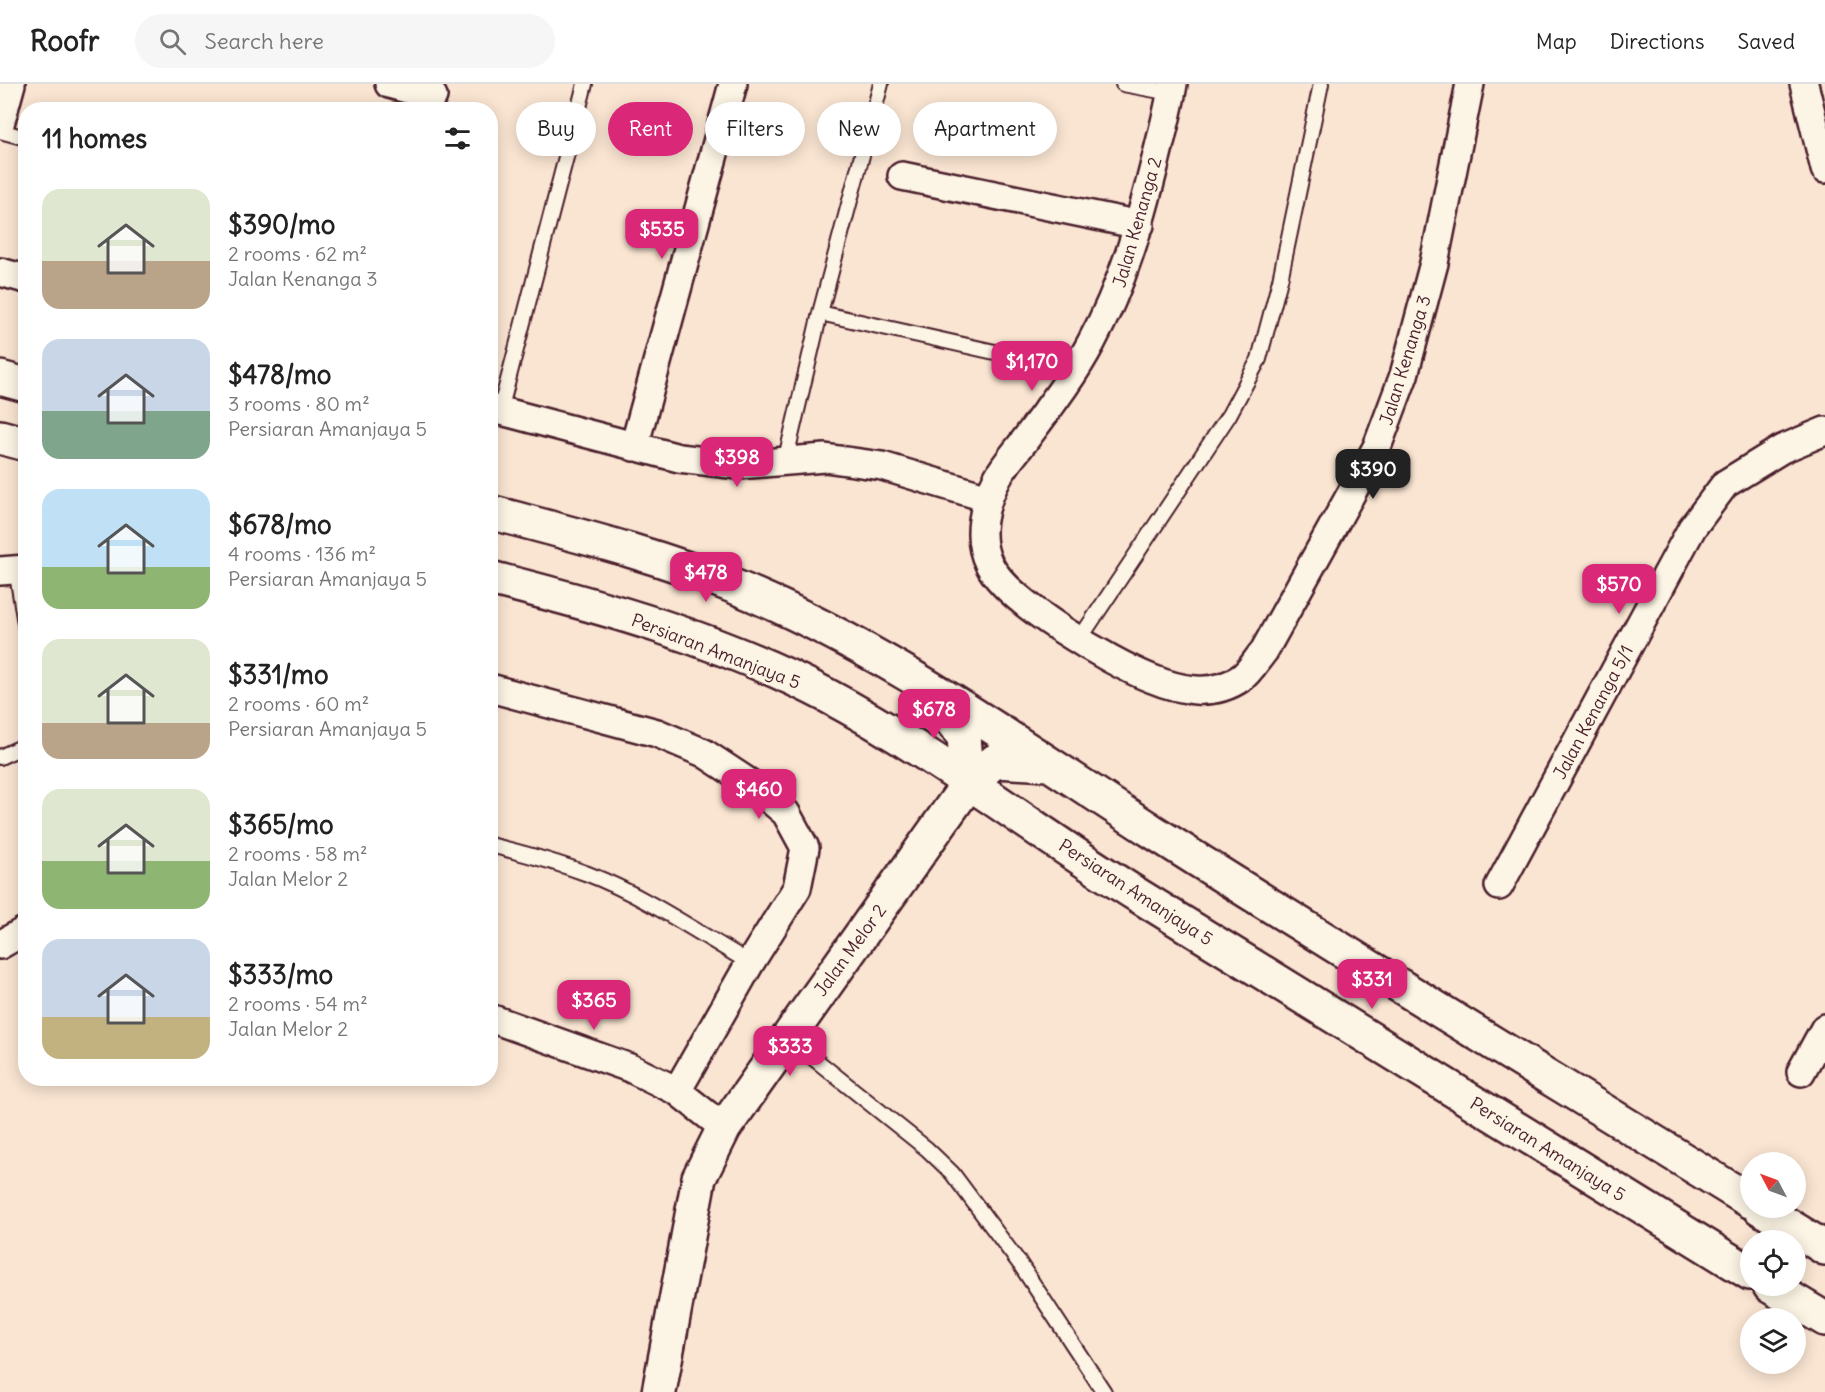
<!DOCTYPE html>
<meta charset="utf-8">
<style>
:root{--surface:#fff;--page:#f6f6f6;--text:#222;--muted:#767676;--line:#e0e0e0;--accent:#db2777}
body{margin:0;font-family:Delius,sans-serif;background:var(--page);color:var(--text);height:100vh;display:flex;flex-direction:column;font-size:22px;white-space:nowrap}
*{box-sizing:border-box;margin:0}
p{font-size:20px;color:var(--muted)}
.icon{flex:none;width:33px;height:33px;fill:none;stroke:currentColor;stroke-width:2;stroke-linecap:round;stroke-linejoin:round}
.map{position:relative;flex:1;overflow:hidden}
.side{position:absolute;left:18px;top:18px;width:480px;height:984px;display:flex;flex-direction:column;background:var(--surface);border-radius:24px;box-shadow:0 3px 15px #0003}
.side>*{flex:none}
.banner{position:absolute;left:516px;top:18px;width:570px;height:54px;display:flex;gap:12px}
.needle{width:39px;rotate:311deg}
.fabs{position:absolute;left:1740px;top:1068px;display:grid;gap:12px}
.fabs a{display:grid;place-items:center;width:66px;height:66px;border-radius:50%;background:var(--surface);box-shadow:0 3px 15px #0003;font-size:30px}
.price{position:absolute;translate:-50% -51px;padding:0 14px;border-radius:12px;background:var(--accent);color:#fff;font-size:20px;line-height:39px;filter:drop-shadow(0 2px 3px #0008)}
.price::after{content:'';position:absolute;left:50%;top:36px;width:18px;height:14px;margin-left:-9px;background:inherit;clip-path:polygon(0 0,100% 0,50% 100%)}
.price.active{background:#222;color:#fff}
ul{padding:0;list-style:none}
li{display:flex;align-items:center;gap:18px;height:150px;padding:0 24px}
li span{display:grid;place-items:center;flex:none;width:168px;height:120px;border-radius:18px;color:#555}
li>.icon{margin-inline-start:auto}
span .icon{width:72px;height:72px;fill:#fffc;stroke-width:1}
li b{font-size:26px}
h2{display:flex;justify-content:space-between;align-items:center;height:72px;padding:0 24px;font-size:26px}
.tag{padding:0 21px;border-radius:27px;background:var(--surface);box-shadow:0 3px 15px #0003;font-size:21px;line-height:54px}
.tag.active{background:var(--accent);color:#fff}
header{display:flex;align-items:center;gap:36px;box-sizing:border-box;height:84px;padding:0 30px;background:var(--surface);border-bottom:2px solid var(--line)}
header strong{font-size:28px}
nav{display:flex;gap:33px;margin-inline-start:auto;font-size:21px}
.search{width:420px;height:54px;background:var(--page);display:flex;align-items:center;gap:15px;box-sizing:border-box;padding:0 21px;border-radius:33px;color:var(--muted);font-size:22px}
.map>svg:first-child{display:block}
</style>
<header>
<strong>Roofr</strong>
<div class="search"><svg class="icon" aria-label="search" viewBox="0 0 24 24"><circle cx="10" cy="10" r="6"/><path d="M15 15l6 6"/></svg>Search here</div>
<nav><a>Map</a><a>Directions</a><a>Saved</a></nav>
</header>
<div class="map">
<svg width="1825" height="1308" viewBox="0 0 1825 1308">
<rect width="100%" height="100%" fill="#fae5d2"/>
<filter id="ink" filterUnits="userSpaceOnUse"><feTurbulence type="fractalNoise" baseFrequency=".0167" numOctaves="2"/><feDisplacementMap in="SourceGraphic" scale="12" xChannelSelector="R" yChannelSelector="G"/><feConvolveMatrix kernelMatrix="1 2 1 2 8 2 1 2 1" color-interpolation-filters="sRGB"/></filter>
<g filter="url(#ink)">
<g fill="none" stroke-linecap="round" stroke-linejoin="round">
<g stroke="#4a1f2b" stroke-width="18">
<path id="service" d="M1123 0 1171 9
M0 47 26 54
M820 229 1075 286
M500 327 585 0
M785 378 820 229 881 0
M16 484 26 546
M1079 556 1229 331 1259 275 1280 196 1321 0
M0 673 26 661
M490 761C523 769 556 778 588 790 645 812 697 848 750 879
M787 953 927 1065 952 1089 1020 1180 1104 1308"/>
</g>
<g stroke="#4a1f2b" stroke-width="32">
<path id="minor" d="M389 0 433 12
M1173 0C1169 25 1162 50 1156 75 1140 140 1123 200 1091 259 1073 293 1048 325 1025 356 1016 368 1005 380 998 393 984 419 975 452 989 480 1007 518 1110 578 1150 594 1179 606 1212 614 1241 594 1250 588 1257 575 1264 567L1377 363 1404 291 1434 179 1470 0
M1804 0 1825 85
M0 40 11 0
M902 92 1140 141
M0 188 26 195
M490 324 679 374 738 381 825 374 882 382 988 414
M634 363 733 0
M0 487 26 485
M490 604 657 649 704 669 751 700 786 729 805 764 797 804 750 879 677 1007
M1499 802 1692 444 1725 400 1782 365 1825 347
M0 861 26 846
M490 934 630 984 677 1007 724 1044
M1801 988 1825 944"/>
</g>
<g stroke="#4a1f2b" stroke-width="38">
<path id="tertiary" d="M0 294 26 301
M0 353 26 360
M490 428C572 450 655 470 733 502 883 563 1017 660 1152 747 1350 873 1551 994 1750 1117
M490 494C605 523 721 556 826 611 937 670 1037 749 1144 815 1346 940 1548 1065 1750 1189
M937 618 964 653 968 700
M1760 1124 1825 1164
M1770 1202 1825 1235
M659 1308 699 1094 724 1044 968 700 995 677 1048 680"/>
</g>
<use href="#service" stroke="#fcf5e5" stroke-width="14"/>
<use href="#minor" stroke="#fcf5e5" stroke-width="27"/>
<use href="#tertiary" stroke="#fcf5e5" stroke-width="33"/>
</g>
</g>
<g text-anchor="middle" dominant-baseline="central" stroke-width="5" stroke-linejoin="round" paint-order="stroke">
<g font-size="18" fill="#4a1f2b" stroke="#fcf5e5">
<text transform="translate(1137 138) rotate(-74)">Jalan Kenanga 2</text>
<text transform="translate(1405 276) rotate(-73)">Jalan Kenanga 3</text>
<text transform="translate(716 567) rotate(21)">Persiaran Amanjaya 5</text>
<text transform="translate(1593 628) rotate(-62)">Jalan Kenanga 5/1</text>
<text transform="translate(1136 808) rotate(33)">Persiaran Amanjaya 5</text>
<text transform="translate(850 866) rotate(-54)">Jalan Melor 2</text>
<text transform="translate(1548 1065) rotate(32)">Persiaran Amanjaya 5</text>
</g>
</g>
</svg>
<div class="fabs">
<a><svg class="needle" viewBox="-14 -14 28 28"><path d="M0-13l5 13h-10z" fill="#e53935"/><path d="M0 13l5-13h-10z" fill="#767676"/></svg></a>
<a><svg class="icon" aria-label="locate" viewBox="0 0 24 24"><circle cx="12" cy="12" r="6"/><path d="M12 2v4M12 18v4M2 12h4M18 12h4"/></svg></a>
<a><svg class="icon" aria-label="layers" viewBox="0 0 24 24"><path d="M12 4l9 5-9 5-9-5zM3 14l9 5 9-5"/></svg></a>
</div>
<b class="price" style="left:662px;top:176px">$535</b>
<b class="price" style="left:1032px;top:308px">$1,170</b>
<b class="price" style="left:737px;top:404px">$398</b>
<b class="price active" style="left:1373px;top:416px">$390</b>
<b class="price" style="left:706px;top:519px">$478</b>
<b class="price" style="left:1619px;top:531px">$570</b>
<b class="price" style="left:934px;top:656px">$678</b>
<b class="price" style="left:759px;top:736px">$460</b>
<b class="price" style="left:1372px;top:926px">$331</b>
<b class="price" style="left:594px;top:947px">$365</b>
<b class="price" style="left:790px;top:993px">$333</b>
<div class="banner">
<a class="tag">Buy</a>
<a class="tag active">Rent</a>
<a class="tag">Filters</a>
<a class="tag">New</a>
<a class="tag">Apartment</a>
</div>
<section class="side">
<h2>11 homes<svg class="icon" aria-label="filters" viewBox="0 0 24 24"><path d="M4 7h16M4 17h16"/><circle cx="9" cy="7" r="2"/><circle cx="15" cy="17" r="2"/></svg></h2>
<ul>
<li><span style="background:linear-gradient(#dfe7d0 60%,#b9a48a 0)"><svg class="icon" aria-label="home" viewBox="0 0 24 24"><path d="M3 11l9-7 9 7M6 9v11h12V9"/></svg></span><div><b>$390/mo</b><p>2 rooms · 62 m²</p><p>Jalan Kenanga 3</p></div></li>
<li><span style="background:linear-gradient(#c9d6e8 60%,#7fa58c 0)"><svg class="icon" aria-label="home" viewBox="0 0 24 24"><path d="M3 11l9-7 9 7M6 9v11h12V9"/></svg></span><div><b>$478/mo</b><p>3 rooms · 80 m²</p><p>Persiaran Amanjaya 5</p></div></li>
<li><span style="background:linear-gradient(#bfe0f5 65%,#8fb573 0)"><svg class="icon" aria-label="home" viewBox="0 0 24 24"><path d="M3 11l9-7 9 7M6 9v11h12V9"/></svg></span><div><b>$678/mo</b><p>4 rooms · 136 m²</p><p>Persiaran Amanjaya 5</p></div></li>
<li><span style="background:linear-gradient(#dfe7d0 70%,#b9a48a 0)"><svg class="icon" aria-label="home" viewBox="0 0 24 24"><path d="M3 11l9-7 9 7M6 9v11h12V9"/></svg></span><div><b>$331/mo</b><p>2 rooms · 60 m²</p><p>Persiaran Amanjaya 5</p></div></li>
<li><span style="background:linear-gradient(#dfe7d0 60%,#8fb573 0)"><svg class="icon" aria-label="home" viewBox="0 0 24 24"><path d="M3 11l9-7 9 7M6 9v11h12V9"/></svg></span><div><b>$365/mo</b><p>2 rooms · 58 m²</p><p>Jalan Melor 2</p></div></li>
<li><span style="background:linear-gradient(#c9d6e8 65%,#c2b280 0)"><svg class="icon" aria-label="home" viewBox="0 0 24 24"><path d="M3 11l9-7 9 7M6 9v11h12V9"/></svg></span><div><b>$333/mo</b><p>2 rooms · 54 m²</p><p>Jalan Melor 2</p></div></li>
</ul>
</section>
</div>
